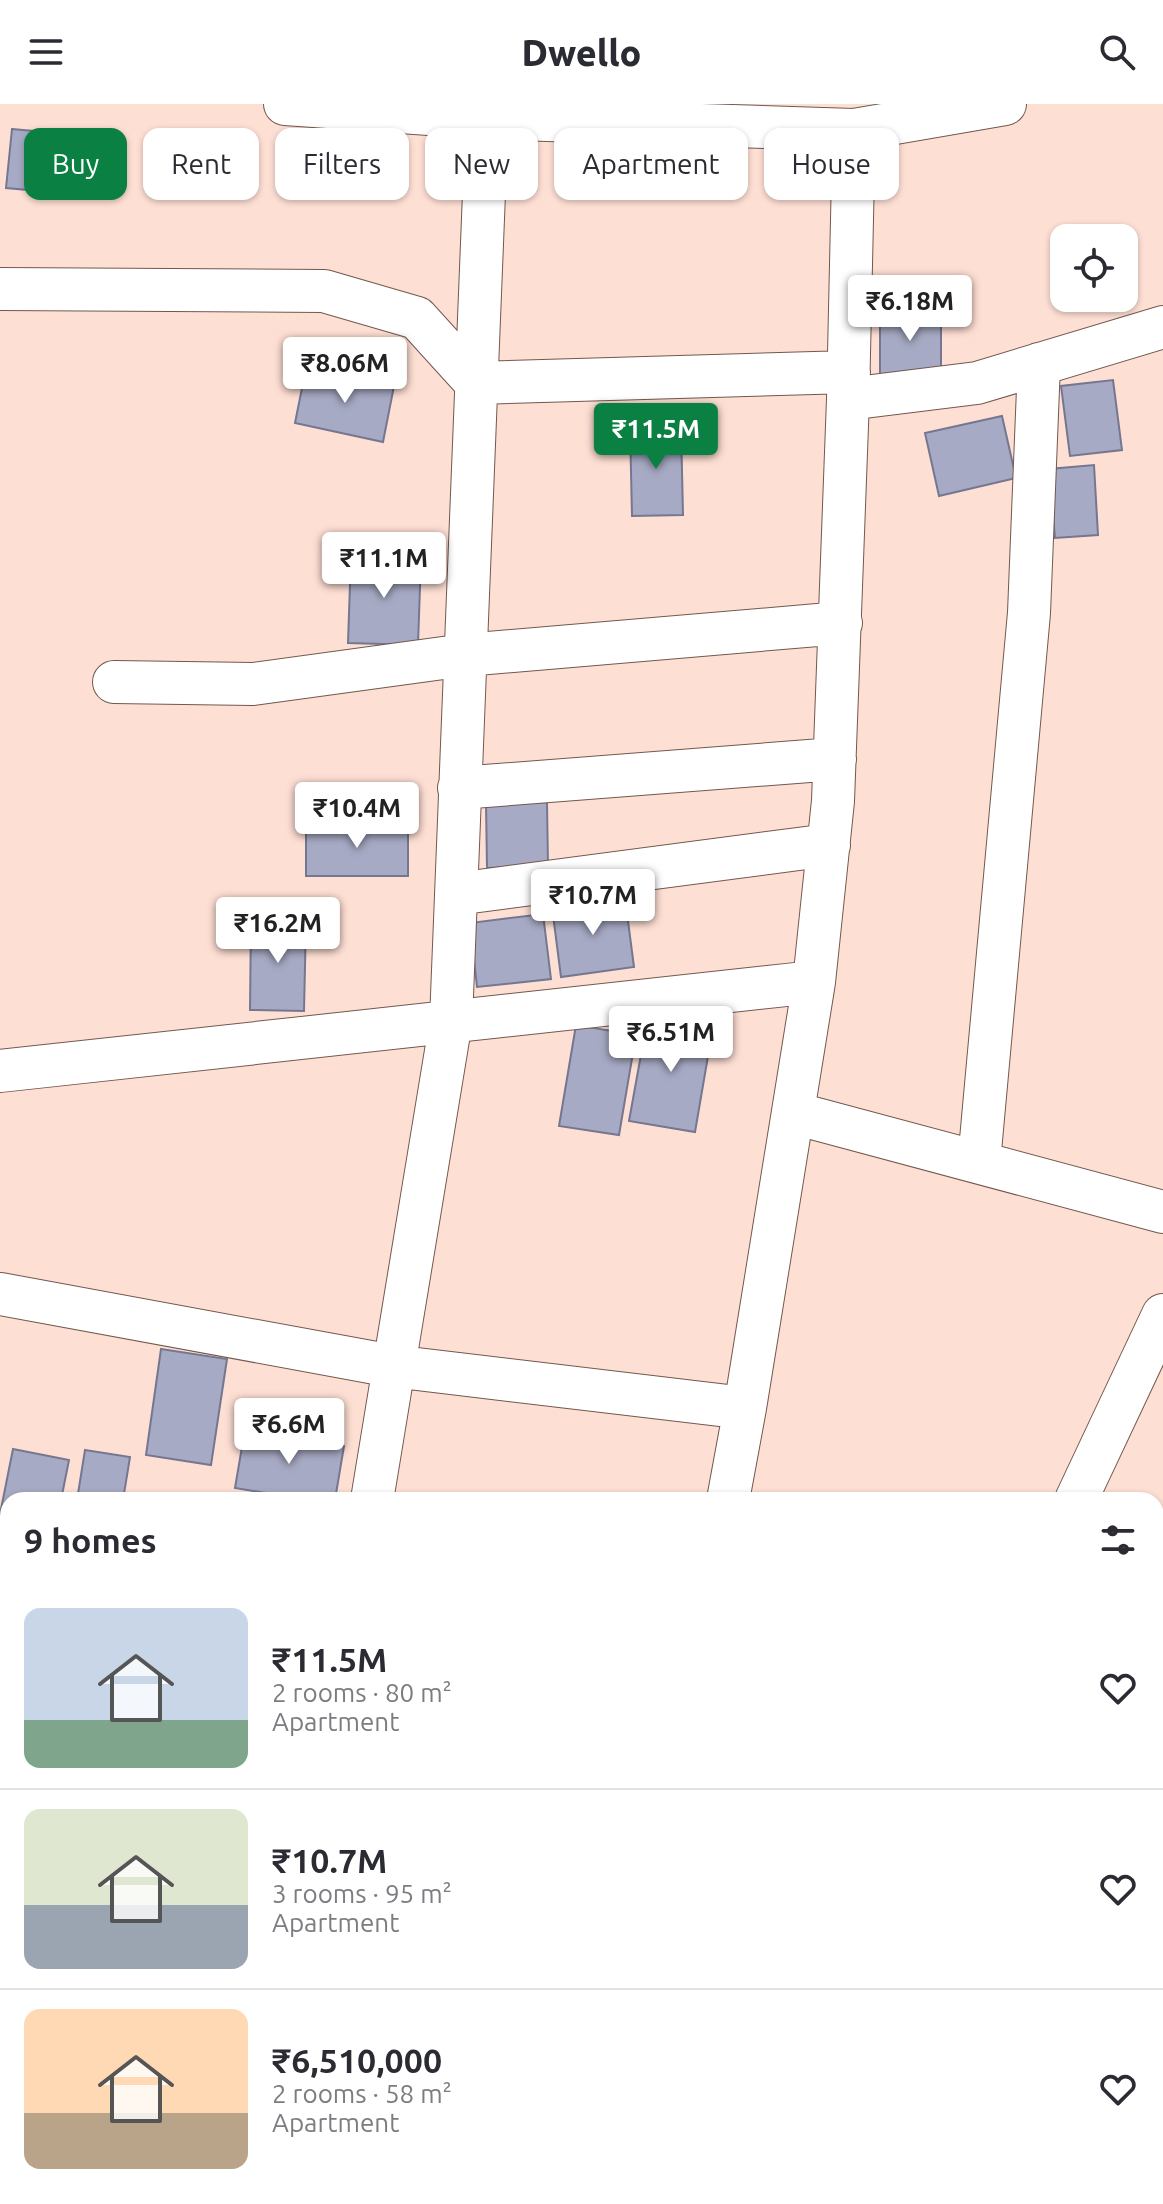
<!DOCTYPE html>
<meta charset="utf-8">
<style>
:root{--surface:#fff;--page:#f7f7f7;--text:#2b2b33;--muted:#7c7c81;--line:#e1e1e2;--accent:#0b8043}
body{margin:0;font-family:Ubuntu,sans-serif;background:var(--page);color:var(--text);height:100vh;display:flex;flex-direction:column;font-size:30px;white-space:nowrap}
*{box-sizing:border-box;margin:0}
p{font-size:26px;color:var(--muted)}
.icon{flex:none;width:44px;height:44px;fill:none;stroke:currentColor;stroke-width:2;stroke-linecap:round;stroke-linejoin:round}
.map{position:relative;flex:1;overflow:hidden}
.details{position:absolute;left:0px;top:1388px;width:1164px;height:712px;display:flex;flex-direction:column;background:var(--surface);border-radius:24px 24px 0 0;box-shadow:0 2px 6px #0004}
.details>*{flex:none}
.guide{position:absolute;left:24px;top:24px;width:1116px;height:72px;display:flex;gap:16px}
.controls{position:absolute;left:1050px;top:120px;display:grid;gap:16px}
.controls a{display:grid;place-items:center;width:88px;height:88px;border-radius:16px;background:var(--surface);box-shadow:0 2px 6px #0004;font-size:40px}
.price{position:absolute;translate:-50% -68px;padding:0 18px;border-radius:8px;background:#fff;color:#222;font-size:26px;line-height:52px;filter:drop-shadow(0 2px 4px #0008)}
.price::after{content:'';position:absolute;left:50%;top:48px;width:24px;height:18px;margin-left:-12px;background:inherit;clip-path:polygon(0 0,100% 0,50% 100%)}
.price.on{background:var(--accent);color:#fff}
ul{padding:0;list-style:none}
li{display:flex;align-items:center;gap:24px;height:200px;padding:0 24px}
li+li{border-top:2px solid var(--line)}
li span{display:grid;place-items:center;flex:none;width:224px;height:160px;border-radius:16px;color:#555}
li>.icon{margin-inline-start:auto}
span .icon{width:96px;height:96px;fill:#fffc;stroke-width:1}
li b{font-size:34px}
h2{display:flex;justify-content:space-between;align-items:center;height:96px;padding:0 24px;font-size:34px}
.tag{padding:0 28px;border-radius:16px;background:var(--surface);box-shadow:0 2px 6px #0004;font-size:28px;line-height:72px}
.tag.on{background:var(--accent);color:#fff}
header{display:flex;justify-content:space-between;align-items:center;height:104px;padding:0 24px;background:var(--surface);font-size:36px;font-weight:800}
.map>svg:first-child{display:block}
</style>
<header><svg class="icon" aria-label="menu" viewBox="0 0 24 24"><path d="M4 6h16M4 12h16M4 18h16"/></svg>Dwello<svg class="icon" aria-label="search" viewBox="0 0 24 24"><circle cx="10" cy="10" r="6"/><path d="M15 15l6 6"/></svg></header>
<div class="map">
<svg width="1163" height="2100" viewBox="0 0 1163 2100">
<rect width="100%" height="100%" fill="#fedfd4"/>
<path fill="#a7aac4" stroke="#757790" stroke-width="2" d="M12 25 78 31 73 90 6 84Z
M880 208H941V270H880Z
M306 264 394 282 383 338 295 319Z
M1113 276 1122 346 1070 352 1061 282Z
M1002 312 1016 374 939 392 925 329Z
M630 323H681L683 411 632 412Z
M1094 361 1098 431 1055 434 1049 365Z
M351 451 421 454 418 541 348 539Z
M547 698 548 762 487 764 486 699Z
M306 720H408V772H306Z
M625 794 634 863 561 873 552 803Z
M543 810 551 875 477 883 470 819Z
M251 816 306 817 304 907 250 906Z
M648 912 713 923 695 1028 629 1017Z
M576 921 636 931 619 1031 559 1022Z
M161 1245 227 1255 211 1361 146 1351Z
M245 1325 344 1342 335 1396H308L235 1384Z
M13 1345 69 1356 61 1396H8V1444L0 1443V1410Z
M85 1346 130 1353 123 1396H77Z
M147 2092H222L221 2100H146Z"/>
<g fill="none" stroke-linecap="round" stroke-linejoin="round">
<g stroke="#72584e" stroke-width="44">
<path id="street" d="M285 0 487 14 854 26 1005 0
M0 185 324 187 417 214 476 279 849 268
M848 295 977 279 1163 223
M114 578 253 580 465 551 841 519
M459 684 835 655
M456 790 829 741
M0 967 814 878
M794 1009 1163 1108
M979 1058 1029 509 1039 260
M0 1190 392 1262 745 1304
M372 1396 451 917 487 14
M728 1396 745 1304 814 878 833 697 848 295 854 26
M1076 1396 1163 1211
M0 1469 8 1471
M1156 1587 1163 1575
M0 1739 8 1740
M1156 1808 1163 1809
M0 1911 8 1912
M1156 1996 1163 1998
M251 2100 253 2092
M384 2100 386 2092
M533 2100 535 2092
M976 2100 978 2092"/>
</g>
<use href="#street" stroke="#fff" stroke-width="42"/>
</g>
</svg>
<div class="controls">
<a><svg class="icon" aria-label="locate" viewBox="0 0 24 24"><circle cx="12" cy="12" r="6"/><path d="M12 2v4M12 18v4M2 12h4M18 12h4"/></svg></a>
</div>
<b class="price" style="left:910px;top:239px">₹6.18M</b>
<b class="price" style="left:345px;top:301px">₹8.06M</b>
<b class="price on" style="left:656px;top:367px">₹11.5M</b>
<b class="price" style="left:384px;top:496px">₹11.1M</b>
<b class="price" style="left:357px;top:746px">₹10.4M</b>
<b class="price" style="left:593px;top:833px">₹10.7M</b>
<b class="price" style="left:278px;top:861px">₹16.2M</b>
<b class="price" style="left:671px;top:970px">₹6.51M</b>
<b class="price" style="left:289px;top:1362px">₹6.6M</b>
<div class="guide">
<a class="tag on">Buy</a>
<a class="tag">Rent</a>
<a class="tag">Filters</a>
<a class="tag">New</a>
<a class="tag">Apartment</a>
<a class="tag">House</a>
</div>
<section class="details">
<h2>9 homes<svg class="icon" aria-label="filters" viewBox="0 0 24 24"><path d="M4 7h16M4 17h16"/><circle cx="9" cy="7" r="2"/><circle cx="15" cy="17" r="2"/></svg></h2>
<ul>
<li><span style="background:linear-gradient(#c9d6e8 70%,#7fa58c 0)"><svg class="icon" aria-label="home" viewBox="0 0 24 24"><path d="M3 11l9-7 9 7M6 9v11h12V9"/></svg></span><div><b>₹11.5M</b><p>2 rooms · 80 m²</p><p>Apartment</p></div><svg class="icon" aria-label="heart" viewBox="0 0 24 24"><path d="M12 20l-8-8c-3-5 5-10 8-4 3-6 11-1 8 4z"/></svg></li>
<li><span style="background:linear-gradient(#dfe7d0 60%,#9aa5b1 0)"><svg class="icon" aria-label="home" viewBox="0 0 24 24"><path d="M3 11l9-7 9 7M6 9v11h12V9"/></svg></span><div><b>₹10.7M</b><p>3 rooms · 95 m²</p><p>Apartment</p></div><svg class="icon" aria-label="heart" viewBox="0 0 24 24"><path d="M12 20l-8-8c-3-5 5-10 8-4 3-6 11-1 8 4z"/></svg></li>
<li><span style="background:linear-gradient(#ffd9b3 65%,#b9a48a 0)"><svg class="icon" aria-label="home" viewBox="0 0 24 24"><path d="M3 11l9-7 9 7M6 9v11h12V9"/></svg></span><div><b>₹6,510,000</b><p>2 rooms · 58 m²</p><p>Apartment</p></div><svg class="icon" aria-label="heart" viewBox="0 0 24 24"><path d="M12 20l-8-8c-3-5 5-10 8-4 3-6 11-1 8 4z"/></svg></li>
</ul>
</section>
</div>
